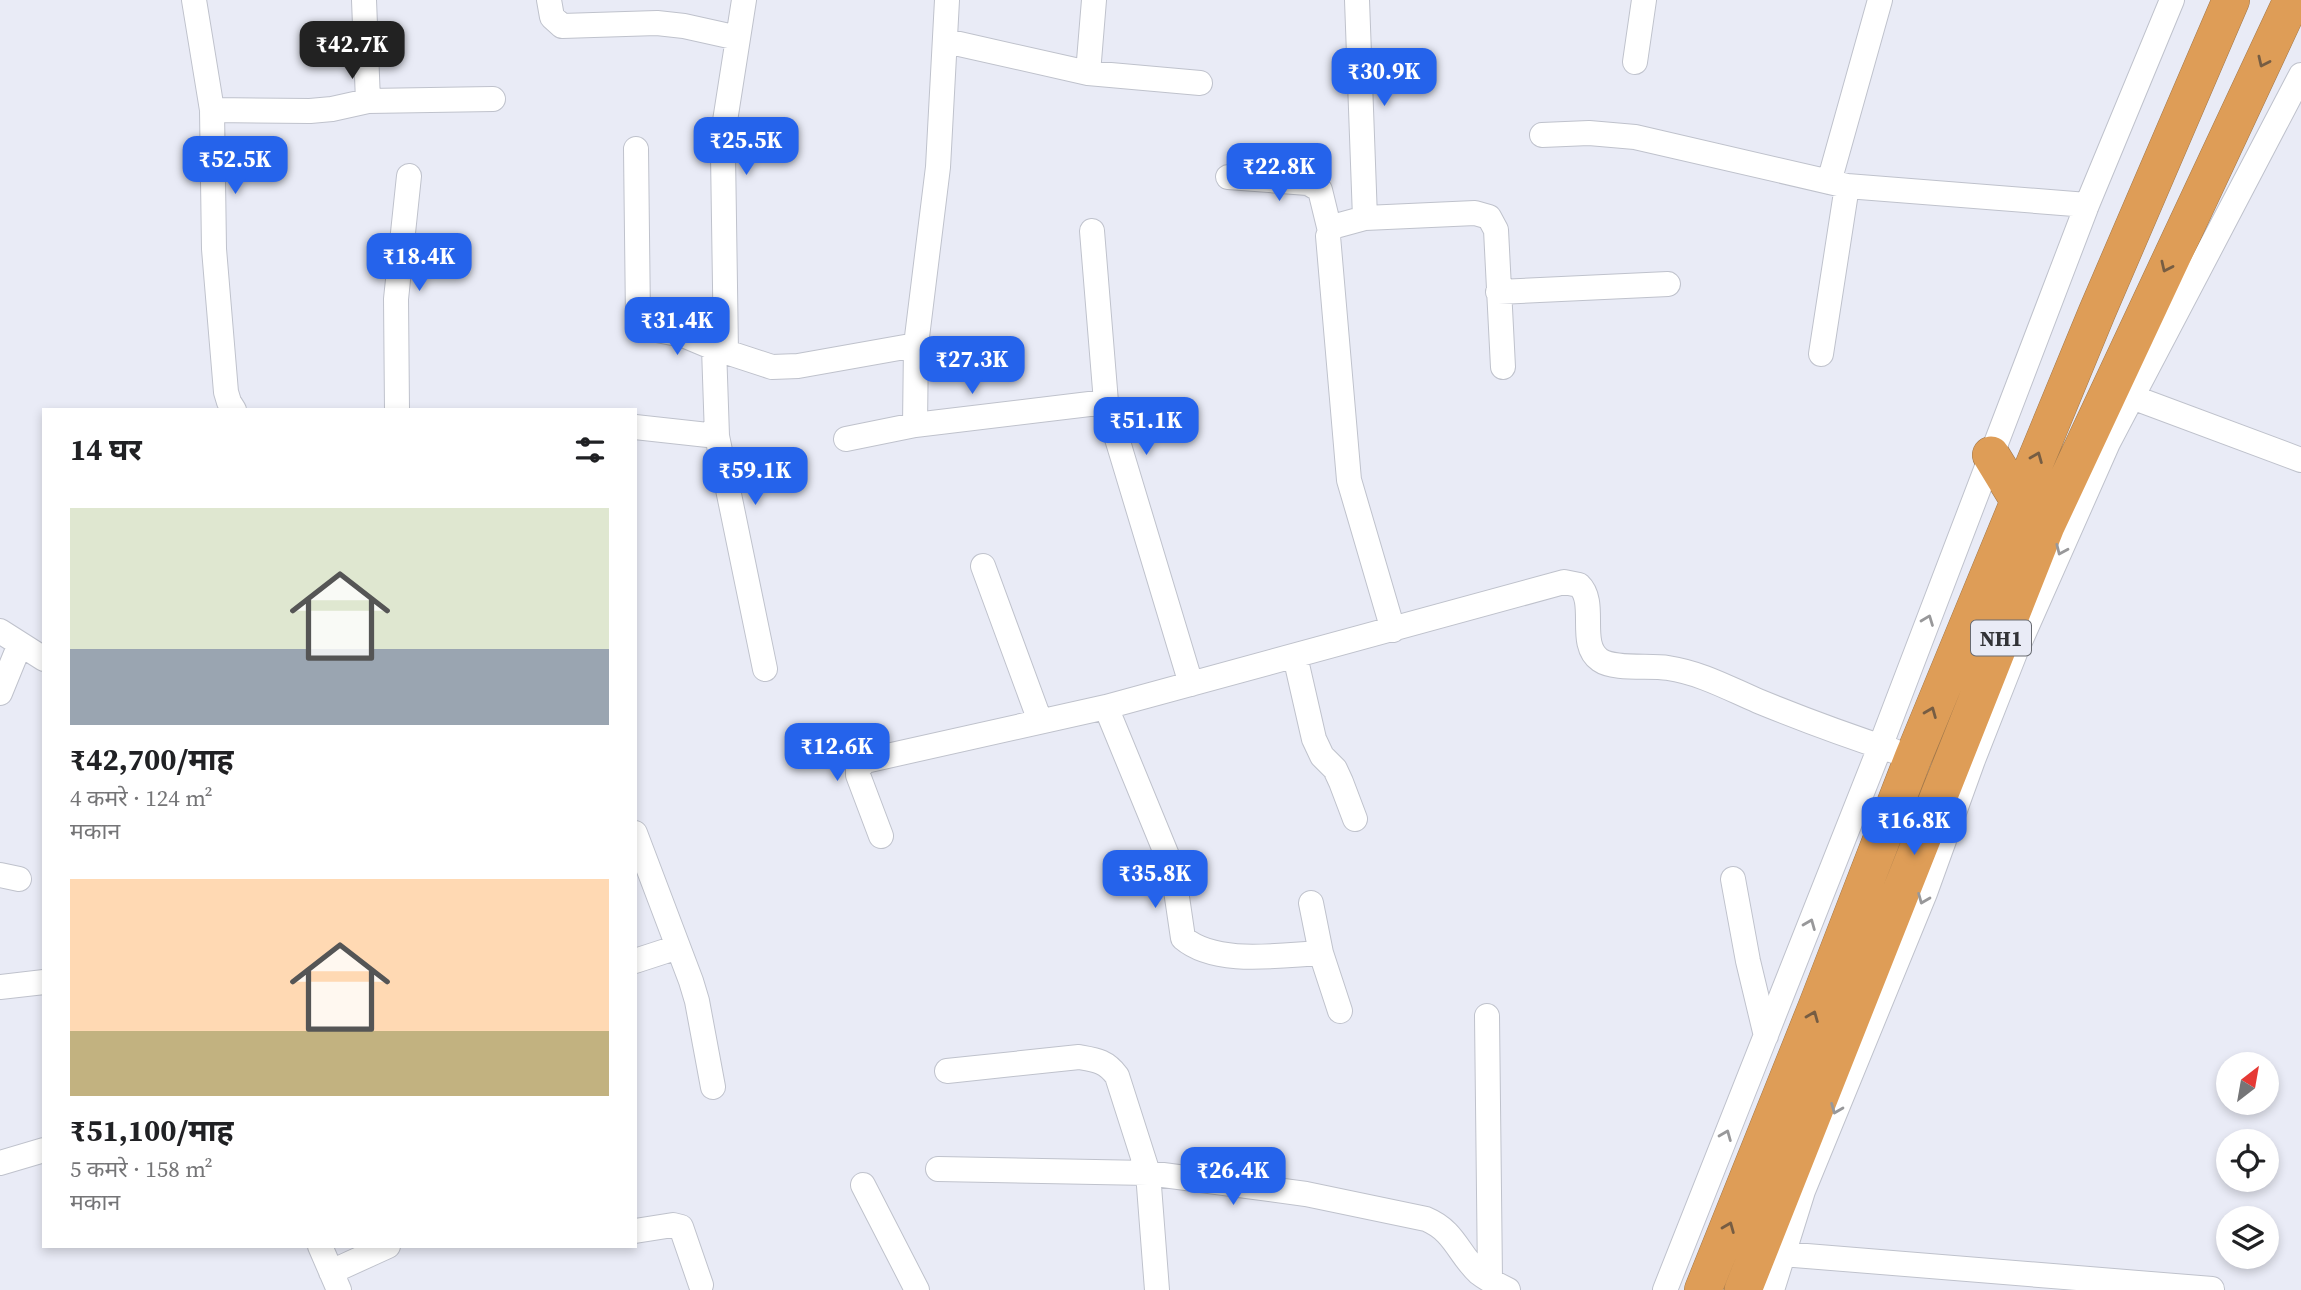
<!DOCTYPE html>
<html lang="hi">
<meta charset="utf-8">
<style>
:root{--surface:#fff;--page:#f6f6f6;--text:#202124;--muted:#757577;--accent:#2563eb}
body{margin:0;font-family:"Source Serif 4","Noto Sans Devanagari",serif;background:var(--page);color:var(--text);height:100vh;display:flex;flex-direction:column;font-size:26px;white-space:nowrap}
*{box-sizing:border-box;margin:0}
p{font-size:23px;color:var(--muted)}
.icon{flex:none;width:38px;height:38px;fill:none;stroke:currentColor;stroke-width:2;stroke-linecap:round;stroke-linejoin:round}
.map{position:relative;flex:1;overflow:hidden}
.panel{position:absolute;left:42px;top:408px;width:595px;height:840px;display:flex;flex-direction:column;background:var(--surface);border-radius:0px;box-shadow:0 4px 10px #0003}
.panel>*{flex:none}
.needle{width:46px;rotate:31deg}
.buttons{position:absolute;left:2216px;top:1052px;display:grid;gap:14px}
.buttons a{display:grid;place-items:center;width:63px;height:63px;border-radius:50%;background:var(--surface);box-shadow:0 4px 10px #0003;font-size:35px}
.price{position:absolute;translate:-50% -60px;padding:0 16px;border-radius:14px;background:var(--accent);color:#fff;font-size:23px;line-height:46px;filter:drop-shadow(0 2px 4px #0008)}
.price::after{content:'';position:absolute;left:50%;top:42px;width:21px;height:16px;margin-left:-10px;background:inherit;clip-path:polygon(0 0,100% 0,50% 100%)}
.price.on{background:#222;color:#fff}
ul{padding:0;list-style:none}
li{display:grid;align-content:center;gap:14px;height:371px;padding:0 28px}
li span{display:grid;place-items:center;height:217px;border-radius:0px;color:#555}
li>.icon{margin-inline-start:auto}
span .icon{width:126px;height:126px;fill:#fffc;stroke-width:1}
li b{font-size:30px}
h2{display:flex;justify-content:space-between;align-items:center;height:84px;padding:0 28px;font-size:30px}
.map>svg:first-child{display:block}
</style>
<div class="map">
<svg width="2301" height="1290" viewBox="0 0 2301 1290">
<rect width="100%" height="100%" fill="#e9ebf6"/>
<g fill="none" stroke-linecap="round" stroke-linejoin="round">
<g stroke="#bfc2cc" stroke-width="26">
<path id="minor" d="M194 0 212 110 214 249 226 392 229 402 234 410
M364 0 368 101
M549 0 552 17 562 26 657 23 684 26 738 38
M1357 0 1365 218
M946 41 1088 73 1200 83
M1635 62 1644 0
M1088 73 1094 0
M212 110 310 111 332 109 368 101 493 99
M1542 135 1589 133 1635 137 1847 186 2087 205
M636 149 638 319 641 327 683 335 714 348 772 367 798 366 916 345
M1228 177 1308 183 1320 190 1330 231
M1829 182 1880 0
M1092 231 1106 402 1191 684
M1498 292 1668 284
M714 348 717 436 765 669
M726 352 723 154 725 121 744 0
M1821 354 1847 186
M2132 397 2301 460
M397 410 396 299 409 176
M915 425 916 345 938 167 947 0
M635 427 717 436
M846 439 915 425 1106 402
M983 566 1040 721
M1393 630 1349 480 1328 236 1332 227 1365 218 1475 213 1489 217 1496 230 1503 367
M0 631 44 659
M1295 656 1314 739 1322 756 1335 769 1341 782 1355 819
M0 693 20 644
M1106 707 1173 870 1183 938C1216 966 1280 955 1321 953
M635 833 691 981 697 1001 713 1087
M881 836 858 775V769L865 761 1106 707 1564 582 1579 585C1598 603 1577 644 1600 660 1614 670 1650 665 1668 668 1701 673 1728 688 1758 701 1802 719 1848 736 1894 751
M0 875 19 879
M1733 879 1748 961 1766 1036
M1311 903 1321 953 1340 1011
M635 961 678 947
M0 987 44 982
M1487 1016 1490 1280
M947 1071 1079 1057C1096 1060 1106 1061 1117 1076L1148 1173 1157 1290
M0 1163 44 1150
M938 1169 1148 1173 1306 1194 1426 1219C1455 1231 1458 1254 1479 1273 1488 1280 1498 1285 1508 1290
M863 1185 917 1290
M635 1231 673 1225 681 1227 701 1285
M320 1246 339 1290
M1767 1248 1782 1254 2212 1289
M331 1272 388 1246
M1665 1290 1880 747 2087 205 2172 0
M1772 1290 1803 1191 1925 893 1973 760 2015 653 2108 443 2301 75"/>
</g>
<g stroke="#a1784b" stroke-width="38">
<path id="highway" d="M1991 455 2019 501
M1703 1290 1817 1006 1913 758 2097 312 2231 0
M1743 1290 2046 526 2292 0"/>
</g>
<use href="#minor" stroke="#fff" stroke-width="24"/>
<use href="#highway" stroke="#de9d57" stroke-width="37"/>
</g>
<defs><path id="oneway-chevron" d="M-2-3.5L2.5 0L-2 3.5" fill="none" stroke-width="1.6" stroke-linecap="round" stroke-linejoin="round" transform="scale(1.75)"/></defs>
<g stroke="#765d43">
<use href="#oneway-chevron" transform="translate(2263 62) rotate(115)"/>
<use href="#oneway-chevron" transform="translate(2166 267) rotate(115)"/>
<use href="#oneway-chevron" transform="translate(2037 457) rotate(-68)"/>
<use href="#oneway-chevron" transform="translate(1931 712) rotate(-68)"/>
<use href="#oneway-chevron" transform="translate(1813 1016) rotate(-68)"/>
<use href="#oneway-chevron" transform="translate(1729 1227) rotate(-68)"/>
</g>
<g stroke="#98989a">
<use href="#oneway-chevron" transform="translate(2061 550) rotate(114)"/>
<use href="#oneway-chevron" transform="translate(1928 620) rotate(-69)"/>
<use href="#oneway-chevron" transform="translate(1923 899) rotate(112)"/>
<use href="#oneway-chevron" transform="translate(1810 924) rotate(-68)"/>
<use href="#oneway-chevron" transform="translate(1836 1109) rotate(112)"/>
<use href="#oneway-chevron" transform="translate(1726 1135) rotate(-68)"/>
</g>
<g text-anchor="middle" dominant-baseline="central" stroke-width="6" stroke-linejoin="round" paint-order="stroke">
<rect fill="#e9ebf6" stroke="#686a70" stroke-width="2" x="1971" y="620.5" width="60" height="35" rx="5"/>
<g font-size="21" font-weight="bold" fill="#313236">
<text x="2001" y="638">NH1</text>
</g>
</g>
</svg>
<div class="buttons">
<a><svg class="needle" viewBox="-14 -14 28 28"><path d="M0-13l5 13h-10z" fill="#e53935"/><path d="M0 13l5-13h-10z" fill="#757577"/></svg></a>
<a><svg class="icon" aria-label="locate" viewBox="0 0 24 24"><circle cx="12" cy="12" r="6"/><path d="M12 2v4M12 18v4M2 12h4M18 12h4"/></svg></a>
<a><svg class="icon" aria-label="layers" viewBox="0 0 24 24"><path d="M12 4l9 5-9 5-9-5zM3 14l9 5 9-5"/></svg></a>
</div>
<b class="price on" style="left:352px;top:81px">₹42.7K</b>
<b class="price" style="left:1384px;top:108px">₹30.9K</b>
<b class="price" style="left:746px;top:177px">₹25.5K</b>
<b class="price" style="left:235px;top:196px">₹52.5K</b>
<b class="price" style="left:1279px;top:203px">₹22.8K</b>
<b class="price" style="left:419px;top:293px">₹18.4K</b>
<b class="price" style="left:677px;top:357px">₹31.4K</b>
<b class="price" style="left:972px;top:396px">₹27.3K</b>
<b class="price" style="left:1146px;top:457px">₹51.1K</b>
<b class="price" style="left:755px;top:507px">₹59.1K</b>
<b class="price" style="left:837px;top:783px">₹12.6K</b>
<b class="price" style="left:1914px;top:857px">₹16.8K</b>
<b class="price" style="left:1155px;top:910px">₹35.8K</b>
<b class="price" style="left:1233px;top:1207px">₹26.4K</b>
<section class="panel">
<h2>14 घर<svg class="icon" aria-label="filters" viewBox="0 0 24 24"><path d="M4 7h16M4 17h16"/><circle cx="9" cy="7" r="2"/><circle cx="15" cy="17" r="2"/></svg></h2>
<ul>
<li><span style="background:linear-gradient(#dfe7d0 65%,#9aa5b1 0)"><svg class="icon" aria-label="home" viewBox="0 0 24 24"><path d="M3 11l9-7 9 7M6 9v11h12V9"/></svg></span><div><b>₹42,700/माह</b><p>4 कमरे · 124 m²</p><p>मकान</p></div></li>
<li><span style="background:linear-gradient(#ffd9b3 70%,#c2b280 0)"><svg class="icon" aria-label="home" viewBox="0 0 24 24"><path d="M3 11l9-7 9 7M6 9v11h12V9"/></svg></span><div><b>₹51,100/माह</b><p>5 कमरे · 158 m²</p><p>मकान</p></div></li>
</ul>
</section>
</div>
